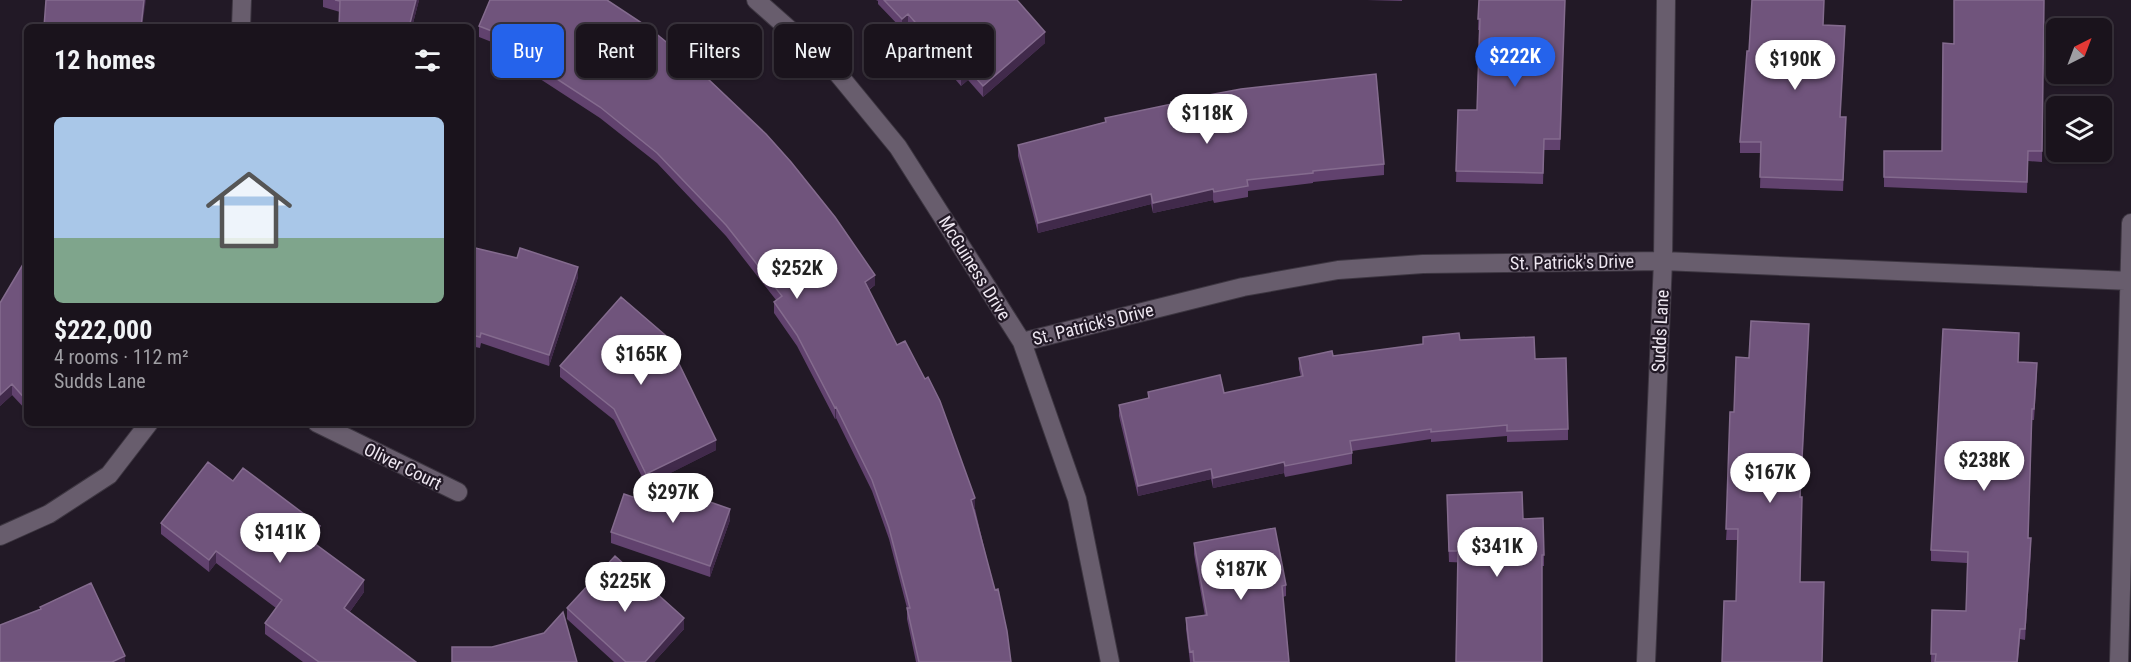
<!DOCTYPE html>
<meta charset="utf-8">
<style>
:root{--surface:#1a131c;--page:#272029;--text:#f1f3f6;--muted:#9f9ea3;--line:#38323b;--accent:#2563eb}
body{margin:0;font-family:"Roboto Condensed",sans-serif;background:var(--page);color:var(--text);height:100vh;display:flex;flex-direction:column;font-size:22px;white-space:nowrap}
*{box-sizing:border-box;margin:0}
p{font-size:20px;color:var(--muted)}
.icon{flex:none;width:33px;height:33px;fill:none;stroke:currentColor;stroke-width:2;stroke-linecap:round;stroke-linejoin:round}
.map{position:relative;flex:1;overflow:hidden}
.sheet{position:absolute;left:24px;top:24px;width:450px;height:402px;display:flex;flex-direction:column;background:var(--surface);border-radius:9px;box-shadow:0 2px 4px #0004,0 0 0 2px var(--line)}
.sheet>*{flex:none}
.banner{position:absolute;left:492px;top:24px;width:570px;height:54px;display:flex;gap:12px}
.needle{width:39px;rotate:42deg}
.controls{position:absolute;left:2046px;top:18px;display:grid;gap:12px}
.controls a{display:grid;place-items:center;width:66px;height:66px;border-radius:9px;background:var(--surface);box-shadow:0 2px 4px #0004,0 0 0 2px var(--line);font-size:30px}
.price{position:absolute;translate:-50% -51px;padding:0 14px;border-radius:21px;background:#fff;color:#222;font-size:20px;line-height:39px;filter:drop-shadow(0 2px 3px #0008)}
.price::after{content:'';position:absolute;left:50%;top:36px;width:18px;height:14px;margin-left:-9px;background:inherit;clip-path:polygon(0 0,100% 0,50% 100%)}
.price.current{background:var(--accent);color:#fff}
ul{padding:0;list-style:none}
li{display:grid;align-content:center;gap:12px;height:318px;padding:0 30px}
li+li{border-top:2px solid var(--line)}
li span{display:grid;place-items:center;height:186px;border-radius:9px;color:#555}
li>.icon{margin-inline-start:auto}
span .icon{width:108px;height:108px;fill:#fffc;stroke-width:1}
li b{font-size:26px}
h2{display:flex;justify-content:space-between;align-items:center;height:72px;padding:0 30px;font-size:26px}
.pill{padding:0 21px;border-radius:9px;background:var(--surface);box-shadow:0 2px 4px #0004,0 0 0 2px var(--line);font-size:21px;line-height:54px}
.pill.current{background:var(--accent);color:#fff}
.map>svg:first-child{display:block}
</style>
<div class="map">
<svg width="2131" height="662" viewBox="0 0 2131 662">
<rect width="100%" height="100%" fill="#221926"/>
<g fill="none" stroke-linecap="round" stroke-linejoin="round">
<g stroke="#3d3641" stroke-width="20">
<path id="minor" d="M756 0 834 69 898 147 1022 342 1077 499 1110 662
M241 27 242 0
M1022 342 1243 287 1338 270 1423 264 1663 261 2131 281
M317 423 458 492
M0 536 49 514 109 475 149 423
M1646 662 1663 261 1666 0
M2119 662 2131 223"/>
</g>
<use href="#minor" stroke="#685d6d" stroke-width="18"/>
</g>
<path fill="#61426e" d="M323 0H419L412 27H339L340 12 323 7Z
M490 0 875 285 869 290 975 509 1011 662H916L907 619V608L889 539 872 491 836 418 835 419 797 346 774 313V302L776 300 726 236 657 163 600 118 534 75V64L537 60 479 37V26Z
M876 0H1017L1045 43 983 97 968 80 961 86 908 24 902 29 878 4V1Z
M1367 0H1402V1Z
M1479 0H1565L1560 150H1544L1543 184 1456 182 1458 110H1477L1479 30H1478Z
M1752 0H1824L1823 25 1845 37 1840 117H1846L1843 191 1760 188 1761 153H1740V142L1749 51Z
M2044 0 2042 162 2028 161 2027 193 1884 187V151H1942L1954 44Z
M1105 118 1384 164V175L1313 182V183L1248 191V197L1214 203 1213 200 1153 213 1151 204 1038 233 1018 156V145L1105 122Z
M471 247 578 277 549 366 481 343 480 348 471 346Z
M27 254V411L12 395 0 406Z
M1809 334 1800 497 1736 601 1738 540H1726L1734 412 1749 358Z
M1423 337 1460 340 1535 359 1568 429V440L1507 442V436L1431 442V439L1352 451V464L1285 477 1284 473 1213 488 1211 479 1138 496 1119 416V405L1148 399V392L1224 393 1263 386 1301 377 1299 369V358L1333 356 1423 344Z
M2019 344 2018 362 2037 374 2034 420H2032L2028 538 2031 549 2025 640 2020 639 2018 662H1931L1932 610 1966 611 1967 563 1931 561V550Z
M560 366 716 450 652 482 730 520 710 577 611 543V532L656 505 650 492V483L646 485 614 420 560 377Z
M233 481 320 538 316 544 364 592 349 613 416 662H303L265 634V623L276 608 216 563 209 572 161 534V523Z
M1447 506 1523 519 1544 555V566L1449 562Z
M1194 543 1286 585V596L1283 597 1289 662H1190L1186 629V618L1205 616 1194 554Z
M567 608 684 629 654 662H614L567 619Z"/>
<path fill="#412a4b" d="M144 0H146L142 27H141Z
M416 0H419L412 27H409Z
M908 14V24L902 29V19Z
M1045 32V43L983 97V86Z
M968 69V80L961 86V75Z
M1213 189V200L1153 213V203Z
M1151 194V204L1038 233V223Z
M578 267V277L549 366V355Z
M875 275V285L865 292V282Z
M1809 324V334L1800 508V497Z
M12 384V395L0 406V395Z
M836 407V418L835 419V408Z
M716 440V450L651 483 650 481V483L646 485V474Z
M1284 462V473L1213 488V478Z
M1211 469V479L1138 496V486Z
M975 498V509L971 510V500Z
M730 509V520L710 577V566Z
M320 526V538L310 551V540Z
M2031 538V549L2025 640V629Z
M216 551V563L209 572V560Z
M364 580V592L344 620V608Z
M684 618V629L654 662H645Z
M125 656V662H112Z"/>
<path fill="#70547c" stroke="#846b8e" stroke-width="1.5" d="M46 0H144L141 27H44Z
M335 0H416L409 27H339L340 1Z
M490 0H607L648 27 687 59 766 134 791 162 835 217 875 275 865 282 897 345 905 341 925 379 928 377 940 401 975 498 971 500 995 590 998 589 1007 631 1011 662H919L907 608H910L889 528 872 480 836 407 835 408 797 335 774 302 782 296 726 225 657 153 600 107 534 64 543 51 479 26Z
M884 0H1017L1045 32 983 86 968 69 961 75 908 14 902 19Z
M1479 0H1565L1560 139H1544L1543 173 1456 171 1458 110H1477L1480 19H1478Z
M1752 0H1824L1823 25 1845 26 1840 117H1846L1843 180 1760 177 1761 142H1740L1747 51H1749Z
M1954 0H2044L2042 151H2028L2027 182 1884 177V151H1942L1943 43 1954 44Z
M1376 74 1384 164 1313 171V173L1247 180 1248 186 1214 192 1213 189 1153 203 1151 194 1038 223 1018 145 1106 122 1105 118 1172 104 1171 102 1241 89Z
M471 247 517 258 520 248 578 267 549 355 481 333 480 337 471 335Z
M27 254V401L12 384 0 395V303L25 261Z
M621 297 665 335 716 440 646 474 614 409 560 366Z
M1751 321 1809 324 1800 497H1802L1800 582H1824L1822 662H1722L1724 601H1736L1738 529H1726L1730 412H1734L1736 357 1749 358Z
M1943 329 2019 333 2018 362 2037 363 2034 409H2032L2028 538H2031L2025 629H2020L2017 662H1935L1936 654H1931L1932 610 1966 611 1968 552 1931 550Z
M1459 333 1460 340 1534 337 1535 359 1566 358 1568 429 1507 431V425L1431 432V429L1350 441 1352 453 1285 466 1284 462 1213 478 1211 469 1138 486 1119 405 1149 398 1148 392 1220 375 1224 393 1303 376 1299 358 1332 351 1333 356 1423 344V337Z
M208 462 233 481 243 468 320 526 310 540 364 580 344 608 416 662H319L265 623 282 600 216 551 209 560 161 523Z
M650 481 730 509 710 566 611 532 624 494 662 507Z
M1522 492 1523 519 1543 518 1544 555H1542V662H1456L1458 551H1449L1447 495Z
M1275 528 1286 585 1282 586 1289 662H1194L1193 651 1190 652 1186 618 1207 615 1194 543Z
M615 556 684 618 645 662H626L567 608Z
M91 583 125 656 112 662H0V625L41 609 40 607Z
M563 612 577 662H452V647H492L544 633Z"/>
<g text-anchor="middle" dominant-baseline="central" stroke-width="4.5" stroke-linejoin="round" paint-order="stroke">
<g font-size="18" fill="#eee7f1" stroke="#221926">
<text transform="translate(1572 262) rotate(-1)">St. Patrick's Drive</text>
<text transform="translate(975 268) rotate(58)">McGuiness Drive</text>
<text transform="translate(1093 324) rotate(-14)">St. Patrick's Drive</text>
<text transform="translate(1660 331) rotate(-87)">Sudds Lane</text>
<text transform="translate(403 466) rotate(26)">Oliver Court</text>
</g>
</g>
</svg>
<div class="controls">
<a><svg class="needle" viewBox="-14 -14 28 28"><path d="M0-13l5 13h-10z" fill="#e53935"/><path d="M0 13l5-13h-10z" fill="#9f9ea3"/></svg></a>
<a><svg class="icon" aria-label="layers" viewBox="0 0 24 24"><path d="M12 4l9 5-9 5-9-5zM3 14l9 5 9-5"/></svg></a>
</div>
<b class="price current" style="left:1515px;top:88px">$222K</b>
<b class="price" style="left:1795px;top:91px">$190K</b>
<b class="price" style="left:1207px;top:145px">$118K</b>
<b class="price" style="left:797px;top:300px">$252K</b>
<b class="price" style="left:641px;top:386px">$165K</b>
<b class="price" style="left:1984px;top:492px">$238K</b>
<b class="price" style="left:1770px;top:504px">$167K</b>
<b class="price" style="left:673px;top:524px">$297K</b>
<b class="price" style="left:280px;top:564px">$141K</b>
<b class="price" style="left:1497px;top:578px">$341K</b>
<b class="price" style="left:1241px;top:601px">$187K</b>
<b class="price" style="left:625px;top:613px">$225K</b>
<div class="banner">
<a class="pill current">Buy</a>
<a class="pill">Rent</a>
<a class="pill">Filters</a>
<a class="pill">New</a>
<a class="pill">Apartment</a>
</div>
<section class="sheet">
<h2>12 homes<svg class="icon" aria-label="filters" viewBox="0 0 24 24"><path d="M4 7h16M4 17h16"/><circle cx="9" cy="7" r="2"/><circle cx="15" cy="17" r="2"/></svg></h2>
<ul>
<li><span style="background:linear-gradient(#a9c7e8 65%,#7fa58c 0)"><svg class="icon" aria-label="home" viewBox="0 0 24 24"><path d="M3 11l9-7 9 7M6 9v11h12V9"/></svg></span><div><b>$222,000</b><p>4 rooms · 112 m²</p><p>Sudds Lane</p></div></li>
</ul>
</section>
</div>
